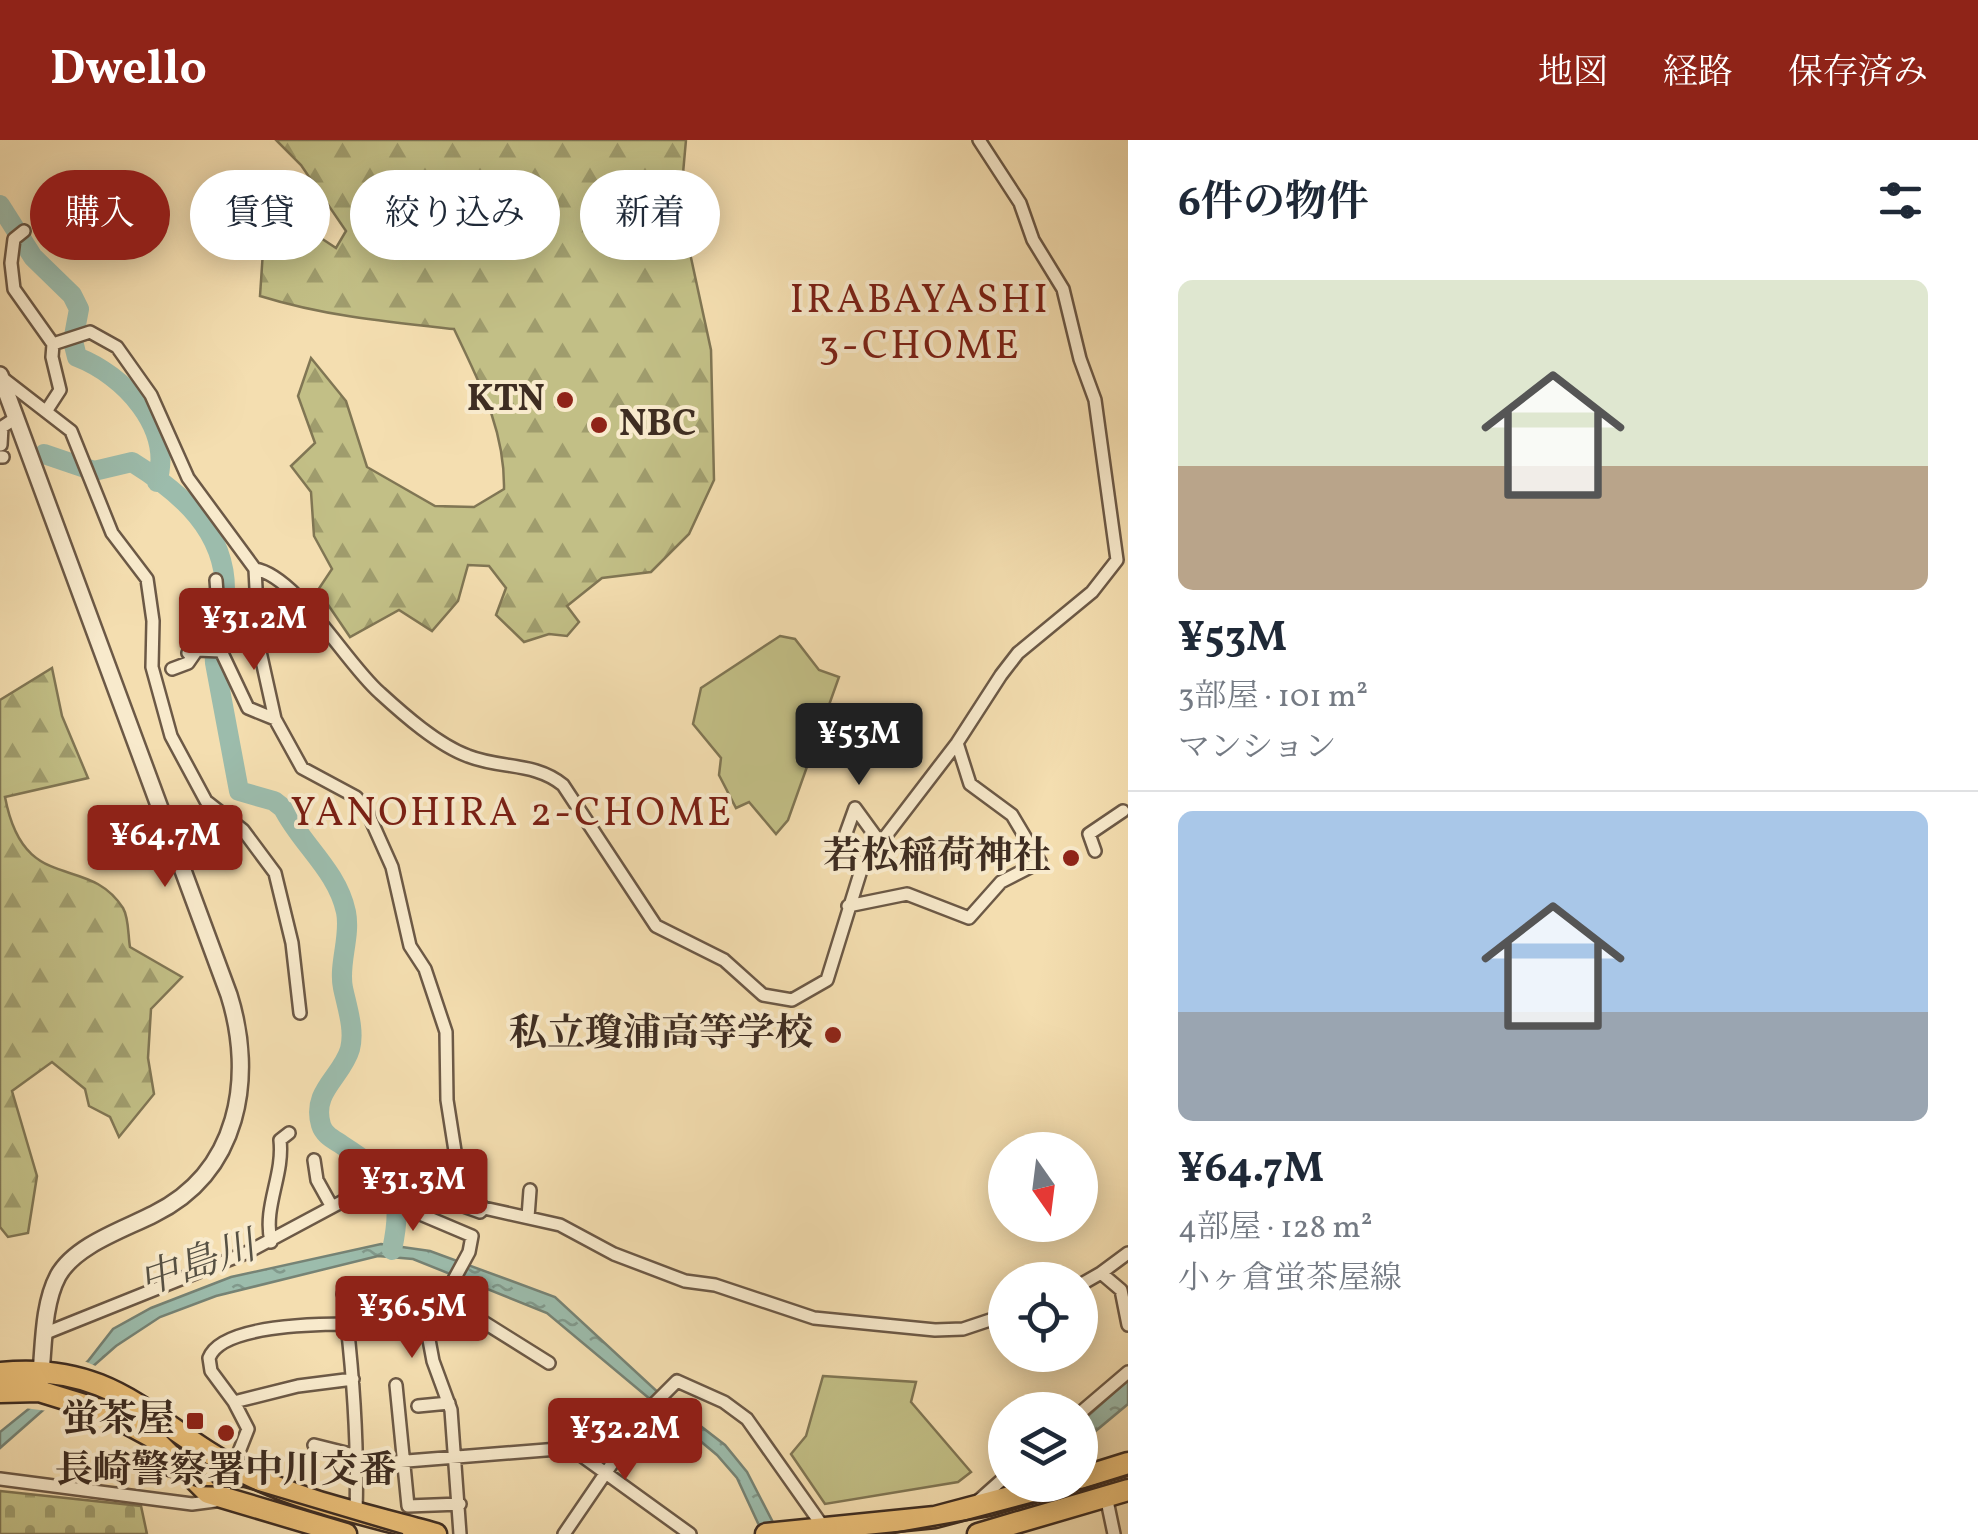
<!DOCTYPE html>
<html lang="ja">
<meta charset="utf-8">
<style>
:root{--surface:#fff;--page:#f2f2f3;--text:#1f2937;--muted:#747a83;--line:#e0e1e3;--accent:#8f2418}
body{margin:0;font-family:Vollkorn,"Noto Serif JP",serif;background:var(--page);color:var(--text);height:100vh;display:flex;flex-direction:column;font-size:38px;white-space:nowrap}
*{box-sizing:border-box;margin:0}
p{font-size:32px;color:var(--muted)}
.icon{flex:none;width:55px;height:55px;fill:none;stroke:currentColor;stroke-width:2;stroke-linecap:round;stroke-linejoin:round}
.map{position:relative;flex:1;overflow:hidden}
.drawer{display:flex;flex-direction:column;background:var(--surface);width:850px}
.drawer>*{flex:none}
.banner{position:absolute;left:30px;top:30px;width:948px;height:90px;display:flex;gap:20px}
.needle{width:65px;rotate:166deg}
.buttons{position:absolute;left:988px;top:992px;display:grid;gap:20px}
.buttons a{display:grid;place-items:center;width:110px;height:110px;border-radius:50%;background:var(--surface);box-shadow:0 5px 25px #0003;font-size:50px}
.price{position:absolute;translate:-50% -85px;padding:0 22px;border-radius:10px;background:var(--accent);color:#fff;font-size:32px;line-height:65px;filter:drop-shadow(0 2px 5px #0008)}
.price::after{content:'';position:absolute;left:50%;top:60px;width:30px;height:22px;margin-left:-15px;background:inherit;clip-path:polygon(0 0,100% 0,50% 100%)}
.price.active{background:#222;color:#fff}
ul{padding:0;list-style:none}
li{display:grid;align-content:center;gap:20px;height:530px;padding:0 50px}
li+li{border-top:2px solid var(--line)}
li span{display:grid;place-items:center;height:310px;border-radius:15px;color:#555}
li>.icon{margin-inline-start:auto}
span .icon{width:180px;height:180px;fill:#fffc;stroke-width:1}
li b{font-size:42px}
h2{display:flex;justify-content:space-between;align-items:center;height:120px;padding:0 50px;font-size:42px}
.pill{padding:0 35px;border-radius:45px;background:var(--surface);box-shadow:0 5px 25px #0003;font-size:35px;line-height:90px}
.pill.active{background:var(--accent);color:#fff}
header{display:flex;align-items:center;gap:60px;box-sizing:border-box;height:140px;padding:0 50px;background:var(--accent);color:#fff}
header strong{font-size:48px}
nav{display:flex;gap:55px;margin-inline-start:auto;font-size:35px}
main{display:flex;flex:1;min-height:0}
.map>svg:first-child{display:block}
</style>
<header>
<strong>Dwello</strong>
<nav><a>地図</a><a>経路</a><a>保存済み</a></nav>
</header>
<main>
<div class="map">
<svg width="1128" height="1394" viewBox="0 0 1128 1394">
<defs>
<pattern id="forest-firs" width="22" height="20" patternUnits="userSpaceOnUse" patternTransform="scale(2.5)"><rect width="22" height="20" fill="#c2bf86"/><path d="M5 1l3.5 6h-7zM16 11l3.5 6h-7z" fill="#9f9c6d"/></pattern>
<pattern id="cemetery-stones" width="16" height="16" patternUnits="userSpaceOnUse" patternTransform="scale(2.5)"><rect width="16" height="16" fill="#c2bf86"/><path d="M2 7V4a2 2 0 0 1 4 0v3zM10 15v-3a2 2 0 0 1 4 0v3z" fill="#9f9c6d"/></pattern>
<pattern id="water-ripples" width="26" height="14" patternUnits="userSpaceOnUse" patternTransform="scale(2.5)"><rect width="26" height="14" fill="#9cbcac"/><path d="M2 4q2-2 4 0t4 0M15 11q2-2 4 0t4 0" fill="none" stroke="#81998c"/></pattern>
</defs>
<rect width="100%" height="100%" fill="#f4deb0"/>
<filter id="stains"><feTurbulence type="fractalNoise" baseFrequency=".002" numOctaves="4"/><feColorMatrix values="0 0 0 0 .2 0 0 0 0 .09 0 0 0 0 .02 0 0 0 .5 -.17"/></filter>
<radialGradient id="worn" r=".72"><stop offset=".6" stop-color="#630" stop-opacity="0"/><stop offset="1" stop-color="#630" stop-opacity=".3"/></radialGradient>
<path fill="url(#forest-firs)" stroke="#807654" stroke-width="2.5" d="M276 0H686L680 67 711 210 714 340 689 394 651 432 602 438 567 466 579 482 567 496 549 494 524 502 496 475 506 448 489 426 468 425 458 461 432 491 399 470 350 497 318 450 332 429 314 396 311 352 291 326 315 303 298 256 311 218 346 261 367 327 435 366 474 367 504 349C505 289 479 242 454 189 388 182 324 176 260 156L264 96 292 79 336 108 346 91 301 25Z
M52 528 62 576 88 638 5 657C24 757 87 712 123 768 129 778 128 796 130 807L182 837 151 869 148 918 154 954 119 997 110 977 89 966 85 949 52 922 12 951 37 1036 28 1093 8 1097 0 1087V560Z"/>
<path fill="url(#cemetery-stones)" stroke="#807654" stroke-width="2.5" d="M0 1351 141 1366 147 1394H0Z"/>
<path fill="#c2bf86" stroke="#807654" stroke-width="2.5" d="M780 496 795 499 819 530 839 537 788 680 776 694 749 662 736 668 719 635 721 618 693 584 701 548Z
M823 1236 916 1242 911 1262 971 1332 958 1342 825 1364 791 1314 806 1296Z"/>
<path fill="url(#water-ripples)" stroke="#768375" stroke-width="2.5" d="M381 1104 430 1111 555 1157 663 1257 725 1305 747 1332 779 1394H763L737 1338 717 1315 547 1173 413 1119 378 1116 216 1156 160 1177 116 1206 0 1308V1292L88 1221 113 1189 151 1168 231 1137Z
M1128 1240V1264L1080 1304V1283Z"/>
<path fill="#f4deb0" d="M82 1220 100 1228 48 1271 24 1268Z"/>
<g fill="none" stroke-linecap="round" stroke-linejoin="round">
<path stroke="#9cbcac" stroke-width="20" d="M0 65 33 117 72 155 79 169 73 201 77 217C124 235 174 288 157 342
M44 314 94 331 132 322C180 352 227 391 225 454 224 477 213 498 215 523L239 651 274 661 283 668C301 704 337 730 346 772 351 797 338 824 343 848 347 867 355 890 350 909 342 937 311 951 321 985 324 995 333 999 342 1005 391 1037 405 1048 392 1110"/>
<g stroke="#6c5946" stroke-width="16">
<path id="minor" d="M24 91 14 99 11 123 14 149 53 204
M0 236 71 291 112 393 147 439 153 481 152 527 171 596 206 661 243 690 275 733 292 803 300 873
M47 270 60 250 52 217 53 204 90 192 117 207 151 255 188 338 255 429 259 507 275 579 302 628 356 657 367 671 392 727 410 806 425 829 446 892 447 960 458 1030 463 1048 484 1068
M1 305 2 287 16 278
M0 317H3
M255 429C297 436 347 525 380 553 404 575 438 605 468 616 501 629 535 622 563 645L656 786 724 820 763 855 792 860 827 840 862 727 957 603 1001 535 1018 513 1092 452 1117 420 1095 260 1080 219 1063 149 1033 100 1020 63 979 0
M188 513 217 453 216 440
M172 529 188 523 197 510 221 511 248 568 275 579
M846 693 855 668 879 701
M1095 711 1089 694 1123 671
M848 766 907 754 969 778 1001 742 1040 722 1012 675 970 644 957 603
M314 1020 317 1040 332 1067
M405 1051 420 1074 472 1096 469 1112 427 1189 433 1221 451 1270 460 1394
M528 1077 530 1050
M271 1102C263 1066 284 1036 280 1000L289 993
M1101 1133 1128 1113
M1080 1145 1101 1133 1121 1150 1128 1185
M343 1154 356 1152 437 1165
M442 1156 549 1223
M46 1193 248 1112 360 1052 378 1048 425 1052 480 1072 484 1068 560 1085 614 1114 685 1141 715 1145 814 1178 935 1190 963 1189 1005 1175
M353 1239 298 1246 234 1262 211 1231 209 1218C221 1185 316 1184 347 1184 354 1247 358 1308 356 1371
M396 1245 408 1366 460 1364
M418 1266 449 1263
M1080 1273 1128 1232
M314 1305 358 1316
M357 1325 571 1308 690 1394
M233 1327 248 1289 234 1262
M0 1339 192 1364 215 1361
M1106 1356 1114 1394
M978 1361 1005 1337
M564 1394 650 1268 677 1241 724 1262 747 1279 824 1388"/>
</g>
<g stroke="#6c5946" stroke-width="20">
<path id="tertiary" d="M0 235 229 855C255 938 239 1032 154 1074 125 1089 75 1105 58 1136 42 1166 44 1210 40 1243
M217 1357 233 1327"/>
</g>
<g stroke="#3e2d22" stroke-width="25">
<path id="trunk" d="M0 1233C119 1221 155 1289 247 1334 305 1363 374 1376 436 1394
M0 1252 39 1251 104 1271 152 1297 208 1353 346 1394
M1080 1338 1128 1323
M766 1394 935 1377 1055 1345
M978 1394 1128 1350"/>
</g>
<use href="#minor" stroke="#f8eacc" stroke-width="11"/>
<use href="#tertiary" stroke="#f8eacc" stroke-width="15"/>
<use href="#trunk" stroke="#eabf78" stroke-width="20"/>
<path stroke="#3e2d22" stroke-width="2.5" d="M153 1331 197 1346 244 1347 402 1394
M888 1394 991 1376 1128 1336"/>
</g>
<g fill="#8f2418" stroke="#f8eacc" stroke-width="4">
<circle cx="565" cy="260" r="10"/>
<circle cx="599" cy="285" r="10"/>
<circle cx="1071" cy="718" r="10"/>
<circle cx="833" cy="895" r="10"/>
<rect x="185" y="1271" width="20" height="20" rx="5"/>
<circle cx="226" cy="1293" r="10"/>
</g>
<g text-anchor="middle" dominant-baseline="central" stroke-width="8" stroke-linejoin="round" paint-order="stroke">
<g font-size="38" font-weight="bold" fill="#3e2d22" stroke="#f8eacc" text-anchor="end">
<text x="545" y="260">KTN</text>
<text x="619" y="285" text-anchor="start">NBC</text>
<text x="1051" y="718">若松稲荷神社</text>
<text x="813" y="895">私立瓊浦高等学校</text>
<text x="175" y="1281">蛍茶屋</text>
<text x="226" y="1332" text-anchor="middle">長崎警察署中川交番</text>
</g>
<g font-size="40" letter-spacing="2.5" fill="#7a1f14" stroke="#f8eacc">
<text x="920" y="162">IRABAYASHI<tspan x="920" dy="46">3-CHOME</tspan></text>
<text x="512" y="675">YANOHIRA 2-CHOME</text>
</g>
<g font-size="40" font-style="italic" fill="#565144" stroke="#f8eacc">
<text transform="translate(198 1126) rotate(-19)">中島川</text>
</g>
</g>
<rect width="100%" height="100%" filter="url(#stains)"/>
<rect width="100%" height="100%" fill="url(#worn)"/>
</svg>
<div class="buttons">
<a><svg class="needle" viewBox="-14 -14 28 28"><path d="M0-13l5 13h-10z" fill="#e53935"/><path d="M0 13l5-13h-10z" fill="#747a83"/></svg></a>
<a><svg class="icon" aria-label="locate" viewBox="0 0 24 24"><circle cx="12" cy="12" r="6"/><path d="M12 2v4M12 18v4M2 12h4M18 12h4"/></svg></a>
<a><svg class="icon" aria-label="layers" viewBox="0 0 24 24"><path d="M12 4l9 5-9 5-9-5zM3 14l9 5 9-5"/></svg></a>
</div>
<b class="price" style="left:254px;top:533px">¥31.2M</b>
<b class="price active" style="left:859px;top:648px">¥53M</b>
<b class="price" style="left:165px;top:750px">¥64.7M</b>
<b class="price" style="left:413px;top:1094px">¥31.3M</b>
<b class="price" style="left:412px;top:1221px">¥36.5M</b>
<b class="price" style="left:625px;top:1343px">¥32.2M</b>
<div class="banner">
<a class="pill active">購入</a>
<a class="pill">賃貸</a>
<a class="pill">絞り込み</a>
<a class="pill">新着</a>
</div>
</div>
<section class="drawer">
<h2>6件の物件<svg class="icon" aria-label="filters" viewBox="0 0 24 24"><path d="M4 7h16M4 17h16"/><circle cx="9" cy="7" r="2"/><circle cx="15" cy="17" r="2"/></svg></h2>
<ul>
<li><span style="background:linear-gradient(#dfe7d0 60%,#b9a48a 0)"><svg class="icon" aria-label="home" viewBox="0 0 24 24"><path d="M3 11l9-7 9 7M6 9v11h12V9"/></svg></span><div><b>¥53M</b><p>3部屋 · 101 m²</p><p>マンション</p></div></li>
<li><span style="background:linear-gradient(#a9c7e8 65%,#9aa5b1 0)"><svg class="icon" aria-label="home" viewBox="0 0 24 24"><path d="M3 11l9-7 9 7M6 9v11h12V9"/></svg></span><div><b>¥64.7M</b><p>4部屋 · 128 m²</p><p>小ヶ倉蛍茶屋線</p></div></li>
</ul>
</section>
</main>
